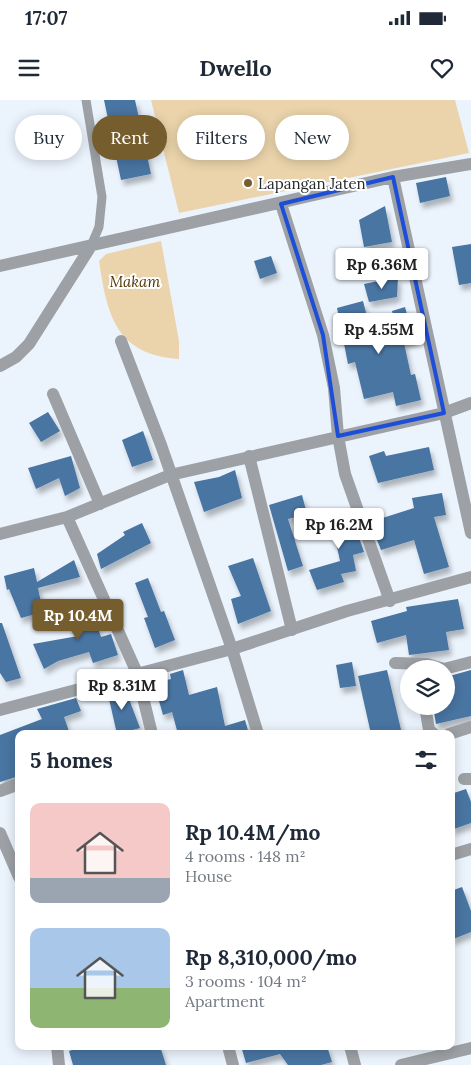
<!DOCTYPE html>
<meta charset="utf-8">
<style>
:root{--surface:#fff;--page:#f2f2f3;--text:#1f2937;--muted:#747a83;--accent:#755d2e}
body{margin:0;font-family:Lora,serif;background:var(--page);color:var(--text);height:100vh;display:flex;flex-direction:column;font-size:19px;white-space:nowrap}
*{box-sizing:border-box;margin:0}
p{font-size:16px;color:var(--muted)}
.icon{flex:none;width:28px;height:28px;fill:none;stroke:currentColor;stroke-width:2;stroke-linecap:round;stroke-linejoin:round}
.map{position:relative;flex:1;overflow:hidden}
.panel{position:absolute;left:15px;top:630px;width:440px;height:320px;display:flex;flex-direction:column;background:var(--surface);border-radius:10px;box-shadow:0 2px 12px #0003}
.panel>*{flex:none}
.banner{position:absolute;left:15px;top:15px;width:441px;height:45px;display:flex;gap:10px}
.tools{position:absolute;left:400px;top:560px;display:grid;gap:10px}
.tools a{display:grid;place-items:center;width:55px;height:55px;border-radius:50%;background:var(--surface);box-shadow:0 2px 12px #0003;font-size:25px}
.price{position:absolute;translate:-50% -42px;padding:0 11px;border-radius:5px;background:#fff;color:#222;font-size:16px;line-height:32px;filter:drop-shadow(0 1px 2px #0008)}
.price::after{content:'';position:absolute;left:50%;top:30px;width:15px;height:11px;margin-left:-8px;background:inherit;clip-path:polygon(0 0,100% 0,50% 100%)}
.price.selected{background:var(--accent);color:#fff}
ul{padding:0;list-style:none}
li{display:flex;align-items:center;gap:15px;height:125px;padding:0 15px}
li span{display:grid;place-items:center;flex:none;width:140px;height:100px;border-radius:10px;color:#555}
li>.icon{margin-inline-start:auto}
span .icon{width:60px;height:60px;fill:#fffc;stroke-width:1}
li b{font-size:21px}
h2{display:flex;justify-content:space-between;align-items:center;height:60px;padding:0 15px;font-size:21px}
.pill{padding:0 18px;border-radius:22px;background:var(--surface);box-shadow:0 2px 12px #0003;font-size:18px;line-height:45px}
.pill.selected{background:var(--accent);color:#fff}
.status{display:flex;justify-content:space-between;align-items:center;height:35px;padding:0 25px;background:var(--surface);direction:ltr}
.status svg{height:14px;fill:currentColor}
header{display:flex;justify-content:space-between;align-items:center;height:65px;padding:0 15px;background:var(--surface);font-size:22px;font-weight:800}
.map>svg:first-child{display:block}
</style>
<div class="status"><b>17:07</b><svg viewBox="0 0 49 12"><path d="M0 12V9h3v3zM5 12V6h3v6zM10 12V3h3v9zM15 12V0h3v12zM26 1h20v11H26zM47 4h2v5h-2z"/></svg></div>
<header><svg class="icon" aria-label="menu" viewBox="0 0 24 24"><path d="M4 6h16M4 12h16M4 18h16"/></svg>Dwello<svg class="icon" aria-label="heart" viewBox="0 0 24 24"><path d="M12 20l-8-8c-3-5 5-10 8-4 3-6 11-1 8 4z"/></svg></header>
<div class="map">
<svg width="471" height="965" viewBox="0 0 471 965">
<defs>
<filter id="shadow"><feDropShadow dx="3" dy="5.5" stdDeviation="2.5" flood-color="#0004"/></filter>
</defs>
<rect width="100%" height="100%" fill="#ebf3fc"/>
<path fill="#ebd4ab" d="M151 0H455L469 53 179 113Z
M161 141 179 241V259C116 255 107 215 99 161L106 154Z"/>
<path fill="#4874a2" filter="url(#shadow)" d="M104 0H135L151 74 121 80Z
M446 77 450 96 420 103 416 83Z
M385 106 392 142 364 147 359 120Z
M471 144V183L459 185 452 147Z
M271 156 277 173 260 179 254 161Z
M398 177 397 197 369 202 364 184Z
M363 201 373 240 398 233 392 211 405 207 414 240 404 243 411 275 415 274 421 300 396 306 393 292 364 299 355 262 348 264 337 208Z
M48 312 60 331 41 342 29 323Z
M143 331 153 360 132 367 122 340Z
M429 347 434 370 378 383 369 356 384 351 386 356Z
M71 356 80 388 65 396 59 378 36 389 28 368Z
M235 370 242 398 204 412 194 382 219 377Z
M442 393 446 415 434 417 449 467 424 474 414 440 381 450 370 422 414 408 412 398Z
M302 395 307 414 288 419 303 466 288 471 269 405Z
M349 409 352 427 355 426 364 452 353 455 356 471 341 474 344 482 317 490 309 470 340 461 333 429 327 430 325 412Z
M142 423 151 443 101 469 97 454 125 435 123 432Z
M253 458 271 511 238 524 231 499 241 496 228 466Z
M74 460 80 477 38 488 43 512 21 518 9 489 7 490 4 476 34 468 37 482Z
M148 478 161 512 164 511 175 540 155 548 144 518 148 517 135 483Z
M458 499 464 529 446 532 449 550 409 555 406 535 377 543 371 521 407 511 406 507Z
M89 503 101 537 111 534 118 555 93 563 89 552 58 561 44 569 33 544 78 536 71 510Z
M0 523H2L21 578 6 582 0 573Z
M352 562 356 586 340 588 336 565Z
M183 570 189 595 217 587 225 626 245 620 249 634H178L172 612 163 615 154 583 171 579 170 574Z
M387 570 402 634H371L358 576Z
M471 570V616L436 624 433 606H446V577Z
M124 586 140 628 117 634 107 590Z
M76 598 81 611 64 617 70 634H19V676L0 682V635L42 619 37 609Z
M466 689 471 702V723L451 730V694Z
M462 787 471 811V832L451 840V791Z
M74 946H160L166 965H73L69 951 75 949Z
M241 946H327L332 962 321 965H288L280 954 246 963Z"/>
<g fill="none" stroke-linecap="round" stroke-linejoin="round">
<path stroke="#9da0a4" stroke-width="9" d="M86 0 102 97 99 127 91 146"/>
<path stroke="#9da0a4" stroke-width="12" d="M393 77 471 433
M281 104 323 235 334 288 338 336 345 374 390 501
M0 166 393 77 471 64
M121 241 161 345 232 549 258 634
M0 266 16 257 29 244 91 146
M53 294 100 404
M249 356 292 530
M67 417 170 375 444 313 471 303
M0 434 67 417 137 573 152 634
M395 563 427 564 444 569 471 562
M425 606 429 630 434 634
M0 610 232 549 347 511 471 477
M449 634 471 627
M464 679H471
M0 691 19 684
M0 733 19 777
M451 755 471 749
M57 946 59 965
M228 946 233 965
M350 946 355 965
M401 965 471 948"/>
</g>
<path fill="none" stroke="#1d4ed8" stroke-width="4" stroke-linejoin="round" d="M393 77 444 313 338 336 323 235 281 104Z"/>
<circle fill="#755d2e" stroke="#fff" stroke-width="2" cx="248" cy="83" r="5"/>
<g text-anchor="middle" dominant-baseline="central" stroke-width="4" stroke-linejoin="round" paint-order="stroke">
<g font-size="15" fill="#24272a" stroke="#fff" text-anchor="start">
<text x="258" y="83">Lapangan Jaten</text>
</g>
<g font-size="15" font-style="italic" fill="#4e3705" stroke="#fff">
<text x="135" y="181">Makam</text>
</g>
</g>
</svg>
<div class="tools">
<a><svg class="icon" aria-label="layers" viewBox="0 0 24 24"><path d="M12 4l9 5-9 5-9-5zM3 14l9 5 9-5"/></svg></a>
</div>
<b class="price" style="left:382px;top:190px">Rp 6.36M</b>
<b class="price" style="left:379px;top:255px">Rp 4.55M</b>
<b class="price" style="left:339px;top:450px">Rp 16.2M</b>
<b class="price selected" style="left:78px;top:541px">Rp 10.4M</b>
<b class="price" style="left:122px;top:611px">Rp 8.31M</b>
<div class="banner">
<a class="pill">Buy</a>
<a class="pill selected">Rent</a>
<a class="pill">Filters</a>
<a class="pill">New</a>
</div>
<section class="panel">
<h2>5 homes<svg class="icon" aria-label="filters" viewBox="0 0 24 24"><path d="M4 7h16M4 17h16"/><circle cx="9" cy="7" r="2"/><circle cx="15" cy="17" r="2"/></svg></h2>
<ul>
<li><span style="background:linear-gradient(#f6c9c9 75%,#9aa5b1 0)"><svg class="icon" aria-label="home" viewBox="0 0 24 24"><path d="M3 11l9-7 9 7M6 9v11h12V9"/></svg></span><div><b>Rp 10.4M/mo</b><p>4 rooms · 148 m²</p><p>House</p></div></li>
<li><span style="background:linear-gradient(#a9c7e8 60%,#8fb573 0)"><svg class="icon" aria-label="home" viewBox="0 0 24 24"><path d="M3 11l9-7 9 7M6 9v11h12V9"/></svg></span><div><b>Rp 8,310,000/mo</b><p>3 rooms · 104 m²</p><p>Apartment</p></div></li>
</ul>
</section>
</div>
